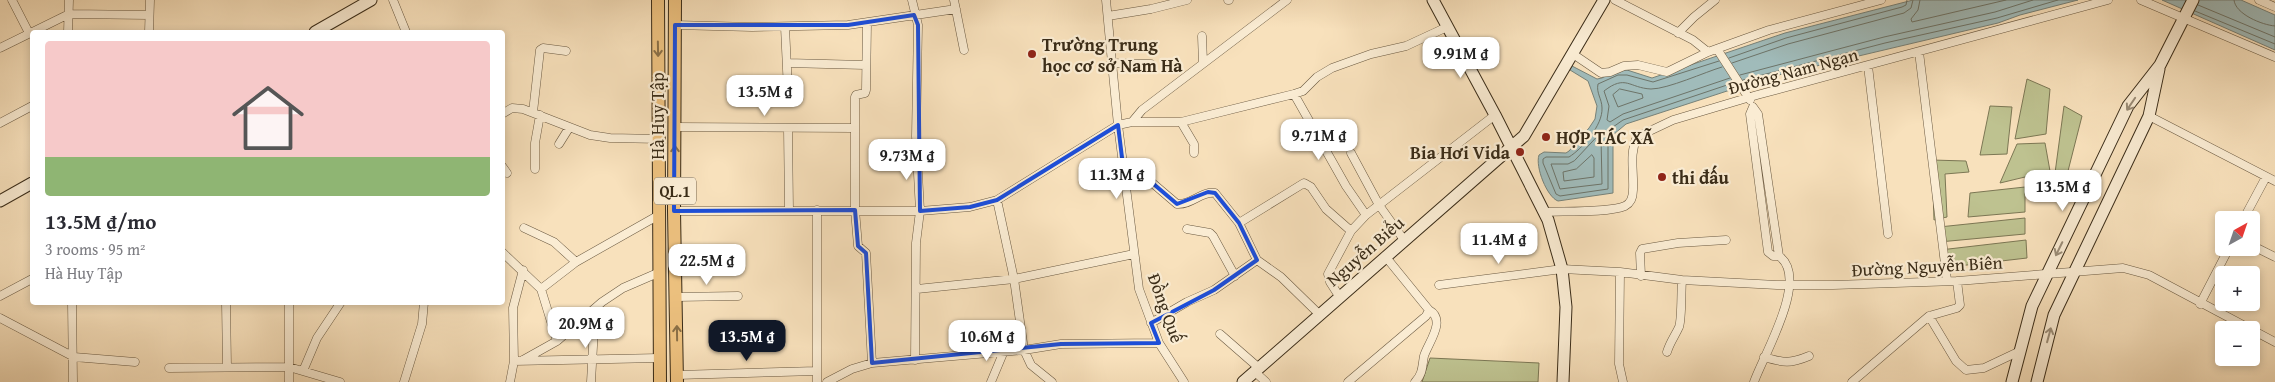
<!DOCTYPE html>
<meta charset="utf-8">
<style>
:root{--surface:#fff;--page:#f7f7f7;--text:#2b2b33;--muted:#7c7c81;--accent:#111827}
body{margin:0;font-family:"Gentium Book Plus",serif;background:var(--page);color:var(--text);height:100vh;display:flex;flex-direction:column;font-size:19px;white-space:nowrap}
*{box-sizing:border-box;margin:0}
p{font-size:16px;color:var(--muted)}
.icon{flex:none;width:28px;height:28px;fill:none;stroke:currentColor;stroke-width:2;stroke-linecap:round;stroke-linejoin:round}
.map{position:relative;flex:1;overflow:hidden}
.panel{position:absolute;left:30px;top:30px;width:475px;height:275px;display:flex;flex-direction:column;background:var(--surface);border-radius:5px;box-shadow:0 2px 8px #0003}
.panel>*{flex:none}
.needle{width:32px;rotate:40deg}
.controls{position:absolute;left:2215px;top:211px;display:grid;gap:10px}
.controls a{display:grid;place-items:center;width:45px;height:45px;border-radius:5px;background:var(--surface);box-shadow:0 2px 8px #0003;font-size:25px}
.price{position:absolute;translate:-50% -42px;padding:0 11px;border-radius:10px;background:#fff;color:#222;font-size:16px;line-height:32px;filter:drop-shadow(0 1px 2px #0008)}
.price::after{content:'';position:absolute;left:50%;top:30px;width:15px;height:11px;margin-left:-8px;background:inherit;clip-path:polygon(0 0,100% 0,50% 100%)}
.price.selected{background:var(--accent);color:#fff}
ul{padding:0;list-style:none}
li{display:grid;align-content:center;gap:10px;height:265px;padding:0 15px}
li span{display:grid;place-items:center;height:155px;border-radius:5px;color:#555}
li>.icon{margin-inline-start:auto}
span .icon{width:90px;height:90px;fill:#fffc;stroke-width:1}
li b{font-size:21px}
.map>svg:first-child{display:block}
</style>
<div class="map">
<svg width="2275" height="382" viewBox="0 0 2275 382">
<rect width="100%" height="100%" fill="#f8e1bc"/>
<filter id="stains"><feTurbulence type="fractalNoise" baseFrequency=".004" numOctaves="4"/><feColorMatrix values="0 0 0 0 .2 0 0 0 0 .09 0 0 0 0 .02 0 0 0 .5 -.17"/></filter>
<radialGradient id="worn" r=".72"><stop offset=".6" stop-color="#630" stop-opacity="0"/><stop offset="1" stop-color="#630" stop-opacity=".3"/></radialGradient>
<path fill="#bec290" stroke="#7c7754" d="M2027 79 2050 89 2046 134 2015 139Z
M1990 106 2012 107 2007 154 1980 155Z
M2064 106 2082 116 2068 171 2055 173Z
M2045 143 2050 171 2000 183 2017 144Z
M1932 160 1966 161 1969 172 1945 174 1947 217 1934 220Z
M2025 187V212L1968 217 1970 193Z
M2025 218V234L1939 242V227Z
M2026 240 2027 258 1941 268 1940 250Z
M1430 358 1539 363 1538 382H1422Z"/>
<path fill="#a0bbba" stroke="#778279" d="M1913 0H2078L2020 15 1998 23 1770 77 1626 124 1613 135V193L1558 201C1547 197 1535 167 1539 155L1544 152 1566 153 1569 151 1589 128 1595 119 1597 106 1588 81 1570 70 1572 66 1597 79 1602 78 1616 70H1627L1652 78 1785 33Z
M2162 0H2241L2275 15V50Z"/>
<g fill="none" stroke-linecap="round" stroke-linejoin="round">
<path stroke="#6d7469" stroke-width="1" d="M1920 0 1918 10 1911 19 1912 22 2006 0
M2234 0C2235 14 2262 25 2275 26
M2198 5 2275 37
M2195 11 2275 44
M1729 58 1786 38 1902 7 1906 5 1907 0
M1719 61 1653 82 1627 75H1618L1598 84C1596 93 1602 99 1602 108 1603 125 1582 149 1569 157H1546L1543 159V163L1556 194 1560 196 1608 189V134L1613 127 1623 120 1733 83
M1732 63 1788 44 1904 13 1911 8 1913 0
M1722 67C1705 72 1668 89 1651 89 1629 88 1626 74 1604 91L1609 106 1607 120 1610 122 1623 114 1730 78
M1740 75 1884 37 1995 12 2033 0
M1743 80 1885 43 1997 18 2058 0
M1620 89 1642 94 1643 98 1618 107 1613 95Z
M1599 135 1601 138 1602 184 1560 189 1551 164H1568L1574 161Z
M1592 155 1594 158V177L1564 181 1563 172 1576 169Z"/>
<g stroke="#6a5941" stroke-width="9">
<path id="street" d="M12 0 29 33
M393 0 406 32
M912 0 918 25 916 136 920 211 916 243 915 360
M954 0 964 50
M1106 0 1118 125 1139 289 1159 343 1184 382
M1228 0H1229
M1615 0 1693 40 1708 52
M2141 0 2275 57
M2259 0 2275 7
M1108 16 1151 9 1187 0
M867 23 866 90 865 93 856 95 855 97V210L858 246 866 253 872 363
M675 25 752 27 848 25 956 9
M785 27 788 90
M68 32 69 0
M149 32 150 0
M1678 33 1694 17 1715 0
M1202 36 1203 63
M0 48 69 14 149 15
M1717 49 1750 100
M1919 52 1947 280
M1573 54 1601 73 1610 72 1624 66 1638 65 1667 72 1708 52 1769 30 1881 0
M787 63 865 65
M1111 63 1151 64
M1868 66 1888 234
M1294 94 1346 186 1366 215
M533 112 540 50 543 48 566 51
M502 114 512 108 523 109 590 135 610 138 660 139
M2149 116 2275 181
M1132 122 1142 110 1287 0
M1181 122 1194 144V153
M0 123 32 106
M675 127 854 128
M788 128 789 211
M559 144 569 128
M1351 153 1379 205 1404 240
M502 166 507 173
M535 169V143L540 115
M1124 174 1143 175 1177 204C1192 205 1201 191 1215 193L1239 223 1257 260 1281 277 1319 314
M997 200 1014 279 1024 350 1031 365 1052 382
M674 211H920L970 207 997 200 1118 125 1132 122H1181L1294 94 1303 91 1317 77 1332 68 1371 54 1406 46 1447 27
M1544 212C1564 211 1608 213 1625 206 1631 203 1633 196 1633 190 1634 171 1629 154 1637 137L1673 120 1757 95 2108 0
M2243 220 2266 177
M1239 223 1304 183 1311 187 1326 209 1351 231
M524 228 554 242 576 262
M1187 229 1210 233 1213 236 1235 276
M2251 245 2275 257
M502 252 541 289 557 341
M1620 272 1619 364 1623 382
M1641 276 1640 253 1642 249 1678 243 1726 240
M1439 285 1562 269 1620 272 1682 280 1777 285H1833L1957 281 2123 268 2149 275 2275 342
M541 289 576 262 659 215
M917 289 1014 279 1134 254
M0 296 32 279
M1339 296 1330 282 1328 274 1351 231 1366 215 1495 115
M676 297 738 296
M72 302 73 382
M226 302 227 367
M289 302V382
M2200 304 2229 248
M1929 316 1956 361 1966 370 1984 368 2020 351
M0 318 74 357 135 362
M1151 323 1187 302 1214 290 1257 260
M1220 334 1259 368
M1667 352C1670 342 1675 336 1679 327 1682 319 1681 291 1682 280
M1764 357C1784 363 1790 364 1809 356
M523 360 557 341 602 302 623 288 660 272
M514 361 659 358
M169 368 289 367 340 382
M303 371 317 338 341 302
M1255 372 1266 382
M677 375 817 371
M404 382 422 324 424 302
M510 382 514 361 513 308 523 270
M591 382 595 310
M817 382V210
M827 382 852 369 872 363 1024 350 1061 344 1159 343
M991 382 1004 351
M1348 382 1426 316 1429 310 1385 256
M1415 382C1423 374 1422 366 1424 356 1428 343 1447 320 1429 310
M1754 382C1764 354 1810 278 1779 256L1758 114 1753 107 1750 114 1768 252 1773 256H1779
M1852 382 1929 316 1957 308 1960 305 1957 281"/>
</g>
<g stroke="#3a2c18" stroke-width="13">
<path id="secondary" d="M1433 0 1495 115 1548 220 1562 269 1566 307 1563 382
M315 32 371 0
M0 201 32 183
M1243 382 1524 136 1604 0
M2012 382 2032 306 2128 106 2160 65 2193 0
M2037 382 2054 315 2149 116 2159 69"/>
</g>
<g stroke="#3a2c18" stroke-width="14">
<path id="primary" d="M658 0 660 382
M675 0 674 211 677 382"/>
</g>
<use href="#street" stroke="#faecd3" stroke-width="8"/>
<use href="#secondary" stroke="#faecd3" stroke-width="11"/>
<use href="#primary" stroke="#ecc07e" stroke-width="12"/>
</g>
<defs><path id="oneway-shaft" d="M-6 0H5M1.5-3L5.5 0L1.5 3" fill="none" stroke-width="1.6" stroke-linecap="round" stroke-linejoin="round" transform="scale(1.25)"/></defs>
<g stroke="#8a6f46">
<use href="#oneway-shaft" transform="translate(658 49) rotate(89)"/>
<use href="#oneway-shaft" transform="translate(675 153) rotate(-90)"/>
<use href="#oneway-shaft" transform="translate(677 333) rotate(-91)"/>
</g>
<g stroke="#9a8c76">
<use href="#oneway-shaft" transform="translate(2131 104) rotate(124)"/>
<use href="#oneway-shaft" transform="translate(2059 249) rotate(116)"/>
<use href="#oneway-shaft" transform="translate(2049 335) rotate(-75)"/>
</g>
<path fill="none" stroke="#1d4ed8" stroke-width="4" stroke-linejoin="round" d="M914 15 918 25 920 211 970 207 997 200 1118 125 1124 174 1143 175 1177 204 1208 192 1215 193 1239 223 1257 260 1214 290 1151 323 1159 343 1061 344 872 363 866 253 858 246 855 210 674 211 675 25H848Z"/>
<g fill="#8f2418" stroke="#faecd3" stroke-width="2">
<circle cx="1032" cy="54" r="5"/>
<circle cx="1546" cy="137" r="5"/>
<circle cx="1520" cy="152" r="5"/>
<circle cx="1662" cy="177" r="5"/>
</g>
<g text-anchor="middle" dominant-baseline="central" stroke-width="4.5" stroke-linejoin="round" paint-order="stroke">
<rect fill="#faecd3" stroke="#746650" stroke-width="1" x="654" y="177.5" width="42" height="27" rx="4"/>
<g font-size="16" font-weight="bold" fill="#3a2c18">
<text x="675" y="191">QL.1</text>
</g>
<g font-size="18" font-weight="bold" fill="#3a2c18" stroke="#faecd3" text-anchor="start">
<text x="1042" y="44">Trường Trung<tspan x="1042" dy="21">học cơ sở Nam Hà</tspan></text>
<text x="1556" y="137">HỢP TÁC XÃ</text>
<text x="1510" y="152" text-anchor="end">Bia Hơi Vida</text>
<text x="1672" y="177">thi đấu</text>
</g>
<g font-size="18" fill="#3a2c18" stroke="#faecd3">
<text transform="translate(1793 71) rotate(-15)">Đường Nam Ngạn</text>
<text transform="translate(657 116) rotate(-90)">Hà Huy Tập</text>
<text transform="translate(1365 251) rotate(-41)">Nguyễn Biểu</text>
<text transform="translate(1927 266) rotate(-3)">Đường Nguyễn Biên</text>
<text transform="translate(1166 308) rotate(70)">Đồng Quế</text>
</g>
</g>
<rect width="100%" height="100%" filter="url(#stains)"/>
<rect width="100%" height="100%" fill="url(#worn)"/>
</svg>
<div class="controls">
<a><svg class="needle" viewBox="-14 -14 28 28"><path d="M0-13l5 13h-10z" fill="#e53935"/><path d="M0 13l5-13h-10z" fill="#7c7c81"/></svg></a>
<a>+</a>
<a>−</a>
</div>
<b class="price" style="left:1461px;top:79px">9.91M ₫</b>
<b class="price" style="left:765px;top:117px">13.5M ₫</b>
<b class="price" style="left:1319px;top:161px">9.71M ₫</b>
<b class="price" style="left:907px;top:181px">9.73M ₫</b>
<b class="price" style="left:1117px;top:200px">11.3M ₫</b>
<b class="price" style="left:2063px;top:212px">13.5M ₫</b>
<b class="price" style="left:1499px;top:265px">11.4M ₫</b>
<b class="price" style="left:707px;top:286px">22.5M ₫</b>
<b class="price" style="left:586px;top:349px">20.9M ₫</b>
<b class="price selected" style="left:747px;top:362px">13.5M ₫</b>
<b class="price" style="left:987px;top:362px">10.6M ₫</b>
<section class="panel">
<ul>
<li><span style="background:linear-gradient(#f6c9c9 75%,#8fb573 0)"><svg class="icon" aria-label="home" viewBox="0 0 24 24"><path d="M3 11l9-7 9 7M6 9v11h12V9"/></svg></span><div><b>13.5M ₫/mo</b><p>3 rooms · 95 m²</p><p>Hà Huy Tập</p></div></li>
</ul>
</section>
</div>
